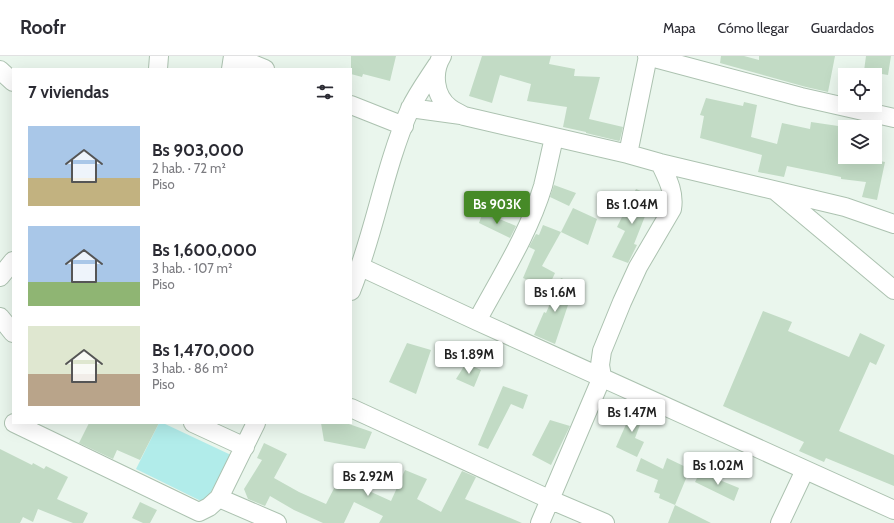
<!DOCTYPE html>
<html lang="es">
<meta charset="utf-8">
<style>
:root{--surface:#fff;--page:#f2f2f3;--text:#2b2b33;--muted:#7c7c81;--line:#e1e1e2;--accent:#468a27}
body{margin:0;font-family:Cabin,sans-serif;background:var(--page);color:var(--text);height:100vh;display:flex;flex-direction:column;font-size:15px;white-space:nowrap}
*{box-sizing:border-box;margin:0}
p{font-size:13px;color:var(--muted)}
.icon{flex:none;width:22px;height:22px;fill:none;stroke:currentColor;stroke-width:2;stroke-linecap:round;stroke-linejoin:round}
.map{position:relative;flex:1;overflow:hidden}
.sheet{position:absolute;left:12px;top:12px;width:340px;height:356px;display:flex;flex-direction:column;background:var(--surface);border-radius:0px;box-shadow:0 4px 16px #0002}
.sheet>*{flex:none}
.tools{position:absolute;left:838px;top:12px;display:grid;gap:8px}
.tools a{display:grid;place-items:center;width:44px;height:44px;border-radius:0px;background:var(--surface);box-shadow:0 4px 16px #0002;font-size:20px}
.price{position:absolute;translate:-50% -34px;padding:0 9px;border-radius:4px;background:#fff;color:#222;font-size:13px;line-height:26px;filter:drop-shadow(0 1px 2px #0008)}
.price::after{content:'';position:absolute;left:50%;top:24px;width:12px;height:9px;margin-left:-6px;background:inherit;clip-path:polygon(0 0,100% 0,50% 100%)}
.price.current{background:var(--accent);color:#fff}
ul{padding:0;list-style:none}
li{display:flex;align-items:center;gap:12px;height:100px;padding:0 16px}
li span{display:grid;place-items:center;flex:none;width:112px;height:80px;border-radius:0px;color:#555}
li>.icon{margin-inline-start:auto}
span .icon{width:48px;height:48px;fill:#fffc;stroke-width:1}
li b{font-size:17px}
h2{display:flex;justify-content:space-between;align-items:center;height:48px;padding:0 16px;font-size:17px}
header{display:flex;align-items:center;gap:24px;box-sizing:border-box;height:56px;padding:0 20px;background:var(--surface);border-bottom:1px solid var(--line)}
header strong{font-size:19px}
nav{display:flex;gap:22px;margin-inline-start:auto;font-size:14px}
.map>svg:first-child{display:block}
</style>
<header>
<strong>Roofr</strong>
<nav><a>Mapa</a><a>Cómo llegar</a><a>Guardados</a></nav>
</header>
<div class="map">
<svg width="894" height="467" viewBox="0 0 894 467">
<rect width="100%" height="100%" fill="#eaf6ed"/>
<path fill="#b1ecea" d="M159 367H163L231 399 205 447 136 413Z"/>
<path fill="#c2dbc5" d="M351 0H396L390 25 363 18 362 21 351 18Z
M482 0H551L549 8 575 13 574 20 600 21 589 63 623 71 620 84 619 85 594 79 586 77V76L563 71 567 51 527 45 531 28 500 19 492 47 469 40Z
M721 0H744L759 4V0H835L828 36 806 31 720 7Z
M866 0H891L888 19 864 15Z
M706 42 743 50 744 46 757 49 751 81 777 88 782 67 810 73 811 66 845 71V101H860L885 106 877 144 862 141 866 126 841 123V121L787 110 784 121 758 116 762 99 700 82 704 60 700 59Z
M554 129 576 137 569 150 550 141Z
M636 133 653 140 634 188 637 189 628 207 612 201 625 175 617 171Z
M573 152 597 163 588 189 561 176Z
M483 156 516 170 510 182 479 167Z
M543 169 561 176 542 210 555 217 549 230 534 223 532 226 523 222 535 194 529 191 536 178 539 179Z
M561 222 575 228 555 288 534 279 544 256 546 257Z
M763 255 792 266 788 275 849 301 860 277 885 289 876 309 870 306 839 375 894 399V430L826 402 824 406 799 395 804 386 723 350Z
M407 287 431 294 416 338 389 326Z
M466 307 481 314 474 331 456 323Z
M503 330 528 339 523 353 511 348 488 393 478 389Z
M635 348 646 353 635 382 644 386 637 401 616 391Z
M550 364 570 370 551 409 532 399Z
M89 367H159L140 404 117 394 113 403 79 387Z
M321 367H346L372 376 365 393 324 385Z
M264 387 287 398 274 422 299 436 326 448 347 407 364 415 358 430 391 445 405 414 427 423 417 443 441 456 462 415 476 421 465 443 522 467H379L383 460 354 446 344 467H323L294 454 270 440 265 450 248 443 244 433 262 404 257 402Z
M0 393 32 409 33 407 44 413 46 410 68 421 57 443 88 457 83 467H73L38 453 33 466 23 461 20 467H0Z
M641 402 663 413 667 402 690 413 675 449 659 442 660 438 654 436 658 424 636 415Z
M700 416 739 432 734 445 695 426Z
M140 446 157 454 150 467H143L132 462Z
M675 449 711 467H668Z"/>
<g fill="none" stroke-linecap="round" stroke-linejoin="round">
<g stroke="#acc2b0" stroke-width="20">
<path id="minor" d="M442 0C432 16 434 40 450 52 454 55 459 57 464 60L628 98 660 107 845 151 894 168
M647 0 801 41 894 62
M158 13 159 0
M231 13 233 0 265 13
M0 14 13 26
M351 49 404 70
M410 52 461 59
M628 98 648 0
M777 136 894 234
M361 211 477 265 894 454
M0 221 13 205
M351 235C375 176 384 112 410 53 417 38 428 23 437 9
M0 261 13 277
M477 265C500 222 529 177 543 130 547 114 550 98 554 82
M351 352 551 444 605 467
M14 367 199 456 209 451 219 442 277 467
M193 367 245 391
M219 442 256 367
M540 467 602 321 600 309 602 295 622 246 638 211 672 153C675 136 667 122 660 107
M780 467 805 414"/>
</g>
<use href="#minor" stroke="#fff" stroke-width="18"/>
</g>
</svg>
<div class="tools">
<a><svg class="icon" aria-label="locate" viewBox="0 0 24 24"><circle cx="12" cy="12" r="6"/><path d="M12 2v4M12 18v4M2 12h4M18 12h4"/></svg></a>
<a><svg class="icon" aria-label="layers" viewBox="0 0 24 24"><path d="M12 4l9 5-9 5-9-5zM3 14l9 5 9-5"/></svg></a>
</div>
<b class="price current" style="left:497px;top:169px">Bs 903K</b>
<b class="price" style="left:632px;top:169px">Bs 1.04M</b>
<b class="price" style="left:555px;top:257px">Bs 1.6M</b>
<b class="price" style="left:469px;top:319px">Bs 1.89M</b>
<b class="price" style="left:632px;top:377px">Bs 1.47M</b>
<b class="price" style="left:718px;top:430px">Bs 1.02M</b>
<b class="price" style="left:368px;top:441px">Bs 2.92M</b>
<section class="sheet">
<h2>7 viviendas<svg class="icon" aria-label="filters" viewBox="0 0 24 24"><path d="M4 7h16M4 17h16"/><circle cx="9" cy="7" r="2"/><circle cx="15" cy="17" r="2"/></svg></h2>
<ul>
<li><span style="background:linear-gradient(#a9c7e8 65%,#c2b280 0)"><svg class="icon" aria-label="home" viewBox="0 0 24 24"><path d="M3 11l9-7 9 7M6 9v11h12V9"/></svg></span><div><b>Bs 903,000</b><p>2 hab. · 72 m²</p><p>Piso</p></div></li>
<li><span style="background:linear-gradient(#a9c7e8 70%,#8fb573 0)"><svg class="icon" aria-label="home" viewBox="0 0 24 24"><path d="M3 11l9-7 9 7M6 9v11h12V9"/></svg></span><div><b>Bs 1,600,000</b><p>3 hab. · 107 m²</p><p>Piso</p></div></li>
<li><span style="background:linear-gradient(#dfe7d0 60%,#b9a48a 0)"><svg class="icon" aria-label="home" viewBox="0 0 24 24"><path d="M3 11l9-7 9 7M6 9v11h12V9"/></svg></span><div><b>Bs 1,470,000</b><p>3 hab. · 86 m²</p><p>Piso</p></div></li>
</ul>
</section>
</div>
